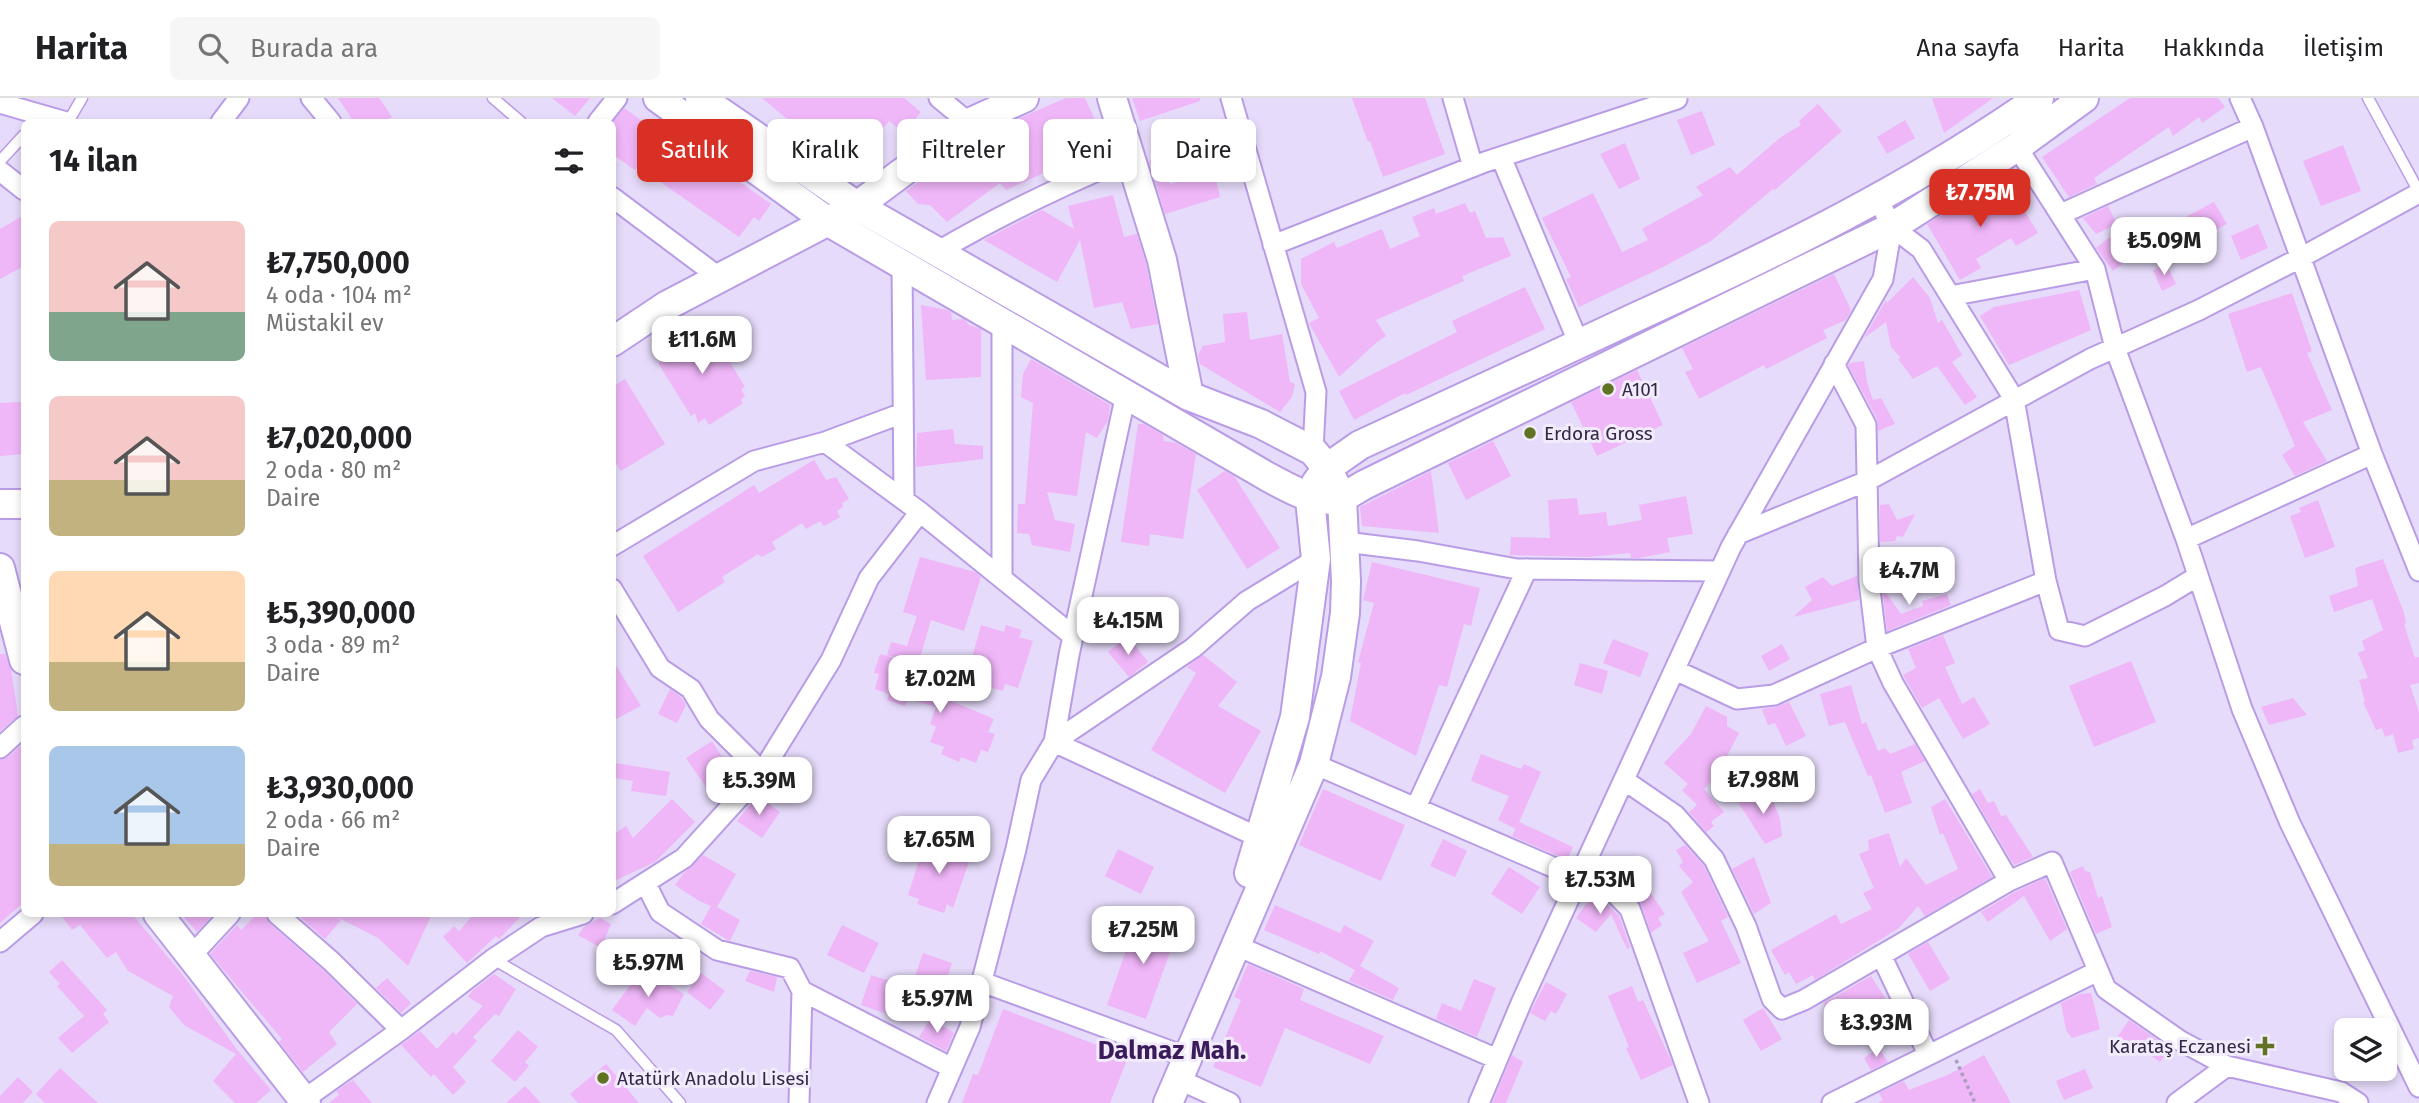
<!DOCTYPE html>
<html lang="tr">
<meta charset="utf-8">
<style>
:root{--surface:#fff;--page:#f6f6f6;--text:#202124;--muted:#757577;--line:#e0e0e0;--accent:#d93025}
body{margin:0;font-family:"Fira Sans",sans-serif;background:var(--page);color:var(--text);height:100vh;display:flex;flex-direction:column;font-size:26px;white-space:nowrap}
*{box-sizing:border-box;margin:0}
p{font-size:23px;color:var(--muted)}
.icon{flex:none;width:38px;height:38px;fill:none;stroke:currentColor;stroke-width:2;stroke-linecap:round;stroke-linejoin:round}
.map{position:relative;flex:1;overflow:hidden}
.drawer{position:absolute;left:21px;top:21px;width:595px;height:798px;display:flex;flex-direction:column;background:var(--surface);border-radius:10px;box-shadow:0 4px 10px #0003}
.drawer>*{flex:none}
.hud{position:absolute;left:637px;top:21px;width:665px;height:63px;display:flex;gap:14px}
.buttons{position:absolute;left:2334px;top:920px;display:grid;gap:14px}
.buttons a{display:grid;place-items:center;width:63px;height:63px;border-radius:10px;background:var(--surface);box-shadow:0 4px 10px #0003;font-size:35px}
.price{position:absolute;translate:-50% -60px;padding:0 16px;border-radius:14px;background:#fff;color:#222;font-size:23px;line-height:46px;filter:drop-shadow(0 2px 4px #0008)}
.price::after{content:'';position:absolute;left:50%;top:42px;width:21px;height:16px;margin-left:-10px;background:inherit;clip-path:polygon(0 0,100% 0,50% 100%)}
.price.current{background:var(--accent);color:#fff}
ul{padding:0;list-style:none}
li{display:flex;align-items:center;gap:21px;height:175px;padding:0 28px}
li span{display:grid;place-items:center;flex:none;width:196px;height:140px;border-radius:10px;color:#555}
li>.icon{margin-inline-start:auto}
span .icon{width:84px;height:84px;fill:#fffc;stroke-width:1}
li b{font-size:30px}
h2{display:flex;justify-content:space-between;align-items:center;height:84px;padding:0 28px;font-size:30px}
.pill{padding:0 24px;border-radius:10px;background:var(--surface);box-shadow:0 4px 10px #0003;font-size:24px;line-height:63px}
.pill.current{background:var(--accent);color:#fff}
header{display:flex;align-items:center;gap:42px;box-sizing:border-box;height:98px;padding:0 35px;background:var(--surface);border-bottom:2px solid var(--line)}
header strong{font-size:33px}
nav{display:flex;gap:38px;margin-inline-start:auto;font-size:24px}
.search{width:490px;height:63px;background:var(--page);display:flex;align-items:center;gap:18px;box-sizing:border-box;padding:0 24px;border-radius:10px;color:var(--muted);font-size:26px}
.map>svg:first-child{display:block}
</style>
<header>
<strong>Harita</strong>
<div class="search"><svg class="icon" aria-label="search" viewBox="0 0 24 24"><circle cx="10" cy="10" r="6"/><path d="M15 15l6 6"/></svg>Burada ara</div>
<nav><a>Ana sayfa</a><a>Harita</a><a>Hakkında</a><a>İletişim</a></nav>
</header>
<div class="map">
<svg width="2419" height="1005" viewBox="0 0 2419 1005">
<rect width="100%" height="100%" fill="#e6dbfa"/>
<path fill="#efb6f8" d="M338 0H379L392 19 384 24H354Z
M552 0H590L575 18Z
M762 0H904L921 14 904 35 889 23 869 48 864 44 844 69Z
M1066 0H1085L1104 42 1043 69 1046 74 1006 92 1000 85 947 124 930 107 918 106 906 93 959 55 1013 23Z
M1132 0H1200V3L1140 23Z
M1352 0H1425L1445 56 1383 79 1370 43 1368 44Z
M1932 0H1993L1944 35Z
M2130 0H2218L2225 9 2202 25 2199 19 2173 38 2169 29 2094 80 2097 86 2069 99 2042 59Z
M1818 6 1842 33 1775 92 1773 91 1711 143 1663 169 1579 209 1566 181 1571 179 1542 120 1593 95 1622 154 1648 142 1642 131 1703 97 1696 89 1730 69 1737 77 1781 39 1801 27 1799 23Z
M624 10 674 46 676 43 728 80 730 77 771 106 759 123 754 119 739 139 638 68 635 72 612 56V25Z
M1702 13 1715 47 1691 57 1677 22Z
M1905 22 1915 40 1887 56 1877 39Z
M1226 28 1240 76 1216 81 1220 99 1165 116 1149 63 1159 58 1170 86 1206 75 1197 49 1212 44 1209 34Z
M1625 45 1640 81 1619 91 1600 56Z
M2343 47 2361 93 2321 108 2303 63Z
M1997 84 2010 106 2018 102 2038 135 2016 148 2011 140 1976 161 1981 170 1960 182 1927 126Z
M1113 97 1124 139 1137 136 1146 166 1158 226 1131 231 1122 204 1094 210 1080 142 1057 184 984 142 1042 112 1074 131 1068 108Z
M2214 104 2227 126 2205 138 2199 126 2172 134 2169 128Z
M1465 105 1470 115 1475 113 1486 140 1503 139 1511 158 1462 178 1464 183 1376 222 1386 238 1377 244 1339 279 1309 225 1319 220 1301 186V161L1334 144 1337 150 1382 131 1390 151 1420 138 1412 119 1434 110 1436 116Z
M2108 108 2117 126 2096 136 2083 120Z
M24 117V168L0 181V131Z
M2258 126 2268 150 2241 162 2231 138Z
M2110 139 2128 162 2113 173 2096 150Z
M2166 166 2176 186 2162 193 2153 172Z
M1834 176 1851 212 1846 222 1823 232 1827 240 1766 271 1764 267 1699 301 1685 274 1693 271 1682 250Z
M1913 179 1930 200 1938 225 1942 222 1962 257 1952 264 1977 299 1965 307 1937 268 1913 281 1898 261 1901 260 1891 249 1886 224 1864 240 1886 202 1887 205Z
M1525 189 1545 231 1406 297 1405 295 1354 322 1339 293 1457 234 1452 223Z
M2079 192 2091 232 2009 267 1980 218 1994 209Z
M2292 195 2312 253 2307 255 2332 312 2303 324 2327 363 2295 378 2282 357 2295 348 2261 269 2247 274 2228 216Z
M921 207 947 212 951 214 952 222 964 221 969 227 981 231V279L926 282Z
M1247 214 1250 242 1282 236 1290 284 1295 286 1292 299 1280 314 1200 266 1198 257 1203 248 1225 244 1223 216Z
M704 230 709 239 713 236 745 289 741 291 745 298 741 301 742 306 709 327 705 320 698 325 695 315 691 318 658 265 663 262 660 257 666 253 664 249 695 231 697 235Z
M1031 261 1110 307 1108 323 1097 340 1086 334 1077 398 1047 394 1055 422 1075 426 1070 454 1032 447 1029 436 1017 435 1018 406H1025L1033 305 1021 299 1023 276Z
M1864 263 1867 284 1873 302 1881 300 1895 326 1878 333 1877 321 1848 267 1850 265Z
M1637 272 1663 327 1597 358 1571 304Z
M625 281 665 346 621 373 612 360V289Z
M22 304 24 356 0 358V305Z
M1138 326H1144L1163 337 1164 343 1176 345 1196 356 1183 441 1150 436 1149 448 1121 444Z
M953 331 955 346 983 348V361L916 369 917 335Z
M1493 343 1511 378 1466 402 1448 365Z
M814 362 826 382 836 379 849 401 842 405 843 409 837 413 840 419 824 428 820 423 806 431 802 425 772 444 776 451 762 459 758 456 722 479 725 484 678 514 643 458 754 387 759 395Z
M1225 373 1234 378 1280 450 1247 471 1197 392Z
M1431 373 1439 435 1362 428 1360 409Z
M1686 398 1693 436 1667 440 1670 454 1639 460H1631L1630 455 1588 459 1510 457 1511 439 1550 440 1548 402 1577 400 1579 417 1606 414 1608 428 1642 422 1639 407Z
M2318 402 2335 449 2305 460 2290 418 2301 414 2299 410Z
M1889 406 1897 422 1915 416 1903 439 1897 438 1895 443 1880 444V407Z
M920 459 975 474 981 479 964 533 931 522 918 567 887 557 891 544 907 548 917 518 903 514Z
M2383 461 2404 515 2406 525 2404 526 2415 560 2419 559V585L2410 587 2419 614V640L2412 642 2414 651 2398 655 2393 636 2385 639 2382 630 2376 632 2363 604 2365 603 2359 582 2368 580 2358 555 2365 552 2362 543 2383 532 2372 501 2334 514 2329 498 2358 488 2355 470Z
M1372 464 1480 490 1471 528 1464 526 1447 589 1439 587 1416 658 1350 623 1361 565 1358 564 1374 505 1363 502Z
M1889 475 1891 493 1886 495 1901 516 1923 508 1922 503 1947 496 1951 507 1887 533 1881 476Z
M1857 478 1859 502 1793 519 1812 502 1805 489 1823 479 1832 488Z
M981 527 1004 534 1006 527 1022 532 1019 539 1033 543 1018 590 1005 586 1003 593 984 588 986 581 972 577 976 562 972 560Z
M1943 537 1955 565 1945 569 1962 606 1974 599 1990 626 1963 641 1939 600 1922 610 1903 577 1916 570 1908 551Z
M1128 538 1148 564 1129 579 1108 554Z
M1613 541 1649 555 1640 579 1603 565Z
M1782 546 1790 561 1769 573 1761 558Z
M0 556H5L11 571 18 618 0 633Z
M880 556 898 561 892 578 994 621 988 634 995 636 988 654 981 652 976 665 961 659 959 664 941 656 944 649 930 644 936 629 930 626 936 609 908 601 905 608 887 602 889 596 875 591 879 576 874 575Z
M1203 557 1237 584 1218 608 1261 633 1225 695 1151 652 1196 575 1187 569Z
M612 561 641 608 612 623Z
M2131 563 2156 624 2094 649 2069 588Z
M1580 565 1608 573 1602 596 1574 587Z
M1851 587 1862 626 1866 624 1878 653 1885 650 1890 656 1915 646 1925 663 1901 674 1912 705 1885 715 1871 677 1868 678 1845 624 1829 628 1820 596Z
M670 591 682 600 686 607 677 625 658 616Z
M2293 600 2307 617 2269 627 2261 609Z
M1789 604 1806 638 1786 648 1775 625 1768 627 1762 611 1776 609Z
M1706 608 1727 619V628L1739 635 1717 677 1704 691 1724 714 1711 724 1714 728 1706 734 1689 714 1697 707 1682 692 1688 686 1664 665 1691 636Z
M712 643 731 673 706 689 686 660Z
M24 645V804L0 825V662L8 659Z
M1481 656 1521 671 1524 666 1541 674 1516 731 1498 722 1509 698 1471 683Z
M616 665 670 674 666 698 631 693 633 683 614 680Z
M1323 691 1405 727 1381 783 1299 747Z
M1768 691 1780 721 1782 738 1765 746 1738 704Z
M1980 691 1988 705 1994 703 2001 718 2006 717 2033 759 2014 767 1972 696Z
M757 698 780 714 762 740 737 723Z
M672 701 695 724 655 764 612 784V737L626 728 633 740Z
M1945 701 1992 779 1925 818 1918 808 1899 830 1815 882 1813 877 1796 886 1789 874 1785 877 1771 852 1836 816 1841 826 1872 811 1863 795 1874 790 1859 756 1869 752 1868 742 1889 735 1900 769 1906 760 1926 787 1958 771 1943 735 1940 737 1931 709Z
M1519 724 1573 749 1567 762 1512 738Z
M1443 741 1467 753 1455 779 1430 768Z
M935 742 966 753 964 759 970 761 953 810 947 806 944 815 917 806 919 801 908 797 924 747 933 750Z
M1685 747 1704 768 1728 819 1721 823 1741 865 1697 885 1683 855 1709 843 1681 794 1693 784 1679 768 1683 764 1676 752Z
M1118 751 1154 769 1141 796 1105 778Z
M703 757 736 776 717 809 740 822 730 843 701 826 711 808 699 803 675 787 684 775Z
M1754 759 1771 805 1754 816 1732 771Z
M2083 768 2085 773 2090 774 2098 800 2102 798 2112 829 2096 836 2070 774Z
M1509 769 1540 789 1522 816 1491 796Z
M1639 774 1647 790 1665 816 1658 820 1662 827 1651 835 1641 806 1623 786Z
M2045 780 2067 831 2050 843 2024 798 1988 824 1981 814 2015 794Z
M1595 794 1619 818 1630 849 1627 851 1611 816 1596 834 1576 820Z
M1275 807 1340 835 1344 827 1374 843 1360 868 1399 890 1393 902 1349 883 1355 872 1320 853 1319 856 1264 832Z
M1139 815 1179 829 1146 921 1107 907Z
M60 816H132L182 876 238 953 271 992 256 1005H235L213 983 236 956 184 927 169 909 173 898 128 873 116 854 107 860 80 827 72 832Z
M181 816H214L197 834Z
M257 816H265L269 825 323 872 357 906 329 934 337 946 303 974 279 944 282 941 210 856 237 827 241 832Z
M305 816H432L408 868 378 840 337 819 341 822 325 841 301 820Z
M474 816H523L499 841 496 838 467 865 443 839 454 828 459 833Z
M600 820 611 826 601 850 578 837 584 829Z
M842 827 879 845 864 875 827 857Z
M1928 844 1950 881 1930 893 1908 856Z
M923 855 952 865 940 903 910 893Z
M62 862 107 912 103 916 109 924 72 955 58 940 84 918 57 888 60 886 49 874Z
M1248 866 1304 891 1300 902 1384 938 1370 966 1285 930 1261 989 1213 969 1241 902 1234 899Z
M642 871 684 896 673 918 667 917 660 920 647 910 635 928 612 912Z
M750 873 777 879 774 894 745 883Z
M701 875 725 893 710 912 687 894Z
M494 876 516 891 499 918 495 916 473 939 477 943 453 969 466 984 453 997 434 976 431 979 401 947 420 933 437 951 453 934 456 937 483 908 468 899 472 893Z
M871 877 903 887 893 918 861 907Z
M1871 878 1892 911 1872 924 1862 906 1832 927 1824 905Z
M387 880 411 905 401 915 376 890Z
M1474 881 1496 890 1477 939 1436 921 1442 905 1461 913Z
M1546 884 1567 896 1556 916 1551 913 1545 923 1530 915Z
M1632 888 1638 904 1643 902 1673 967 1641 982 1626 950 1629 949 1608 898Z
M2091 895 2100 931 2072 940 2066 932 2061 905 2080 896Z
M1763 910 1782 941 1761 953 1743 922Z
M1003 911 1128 959 1110 1005H962L973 976 978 977Z
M931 920 954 935 946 953 919 939Z
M2129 922 2170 951 2160 964 2141 950 2140 953 2118 938Z
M518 932 538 949 525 964 529 968 515 984 491 963Z
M1879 950 1888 964 1871 972 1864 960Z
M1512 957 1523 964 1506 1005H1492Z
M1984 957 2011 1005H1878L1883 1002 1879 995 1904 983 1909 992 1950 976Z
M606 966 639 1005H578L570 996Z
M60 970 98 1005H45L36 996Z
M2085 971 2093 990 2064 1002 2056 983Z
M18 979 33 994 23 1005H0V998Z
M353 982 372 1005H329L339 997 336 993Z
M525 988 541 1005H506Z"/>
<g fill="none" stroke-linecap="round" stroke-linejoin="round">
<g stroke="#b99ce6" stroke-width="13">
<path id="lane" d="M493 0 521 24
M2368 0 2419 94
M68 24 82 0
M0 63 24 37
M493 861 616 932 680 1005"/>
</g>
<g stroke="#b99ce6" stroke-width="23">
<path id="street" d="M311 0 331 24
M939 0 969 25
M1231 0 1316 294 1313 353
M1453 0 1473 69
M2240 0 2253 29 2372 356 2419 473
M0 5 66 24
M221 24 239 0
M598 24 617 0
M2017 49 2095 171 2115 250 2186 441 2372 356
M1501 59 1579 246
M0 73 24 92
M612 99 720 180
M2061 116 2253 29
M1892 129 1921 151 2014 301 2046 483 2059 532 2085 538 2165 498 2198 478
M1273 147 1485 64 1677 1
M937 154C1000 117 1063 87 1130 59
M902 166 904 402
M1950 198 2095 171
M1002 225V480
M1834 266 1866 327 1869 483 1877 550 1893 585 2009 783 2052 764 2106 891 2179 942 2227 968 2341 994 2358 1005
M1126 296 1069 557 1054 644 1260 740
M825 344 903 315
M1738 436 1867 383 2090 261 2199 212 2300 160 2419 95
M2186 441 2242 611 2290 725 2419 989
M1345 444 1418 453 1517 471 1720 473
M612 448 754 363 825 344 920 414 1073 538
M612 491 660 570 691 591 709 621 762 674
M1675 572 1737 601 1774 597 1877 550 2046 483
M0 650 24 628
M1314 666 1578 780 1603 783 1630 811 1699 1005
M1624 682 1675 717 1714 761 1746 828 1772 901 1782 911 1804 902 2009 783
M1416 709 1527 471
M646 786 660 814 717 852 790 870 802 893 952 970
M612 806 684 760 762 674 831 562 869 480 920 414
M277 816 331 863 401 932
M0 844 33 816
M1235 847 1497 961
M192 857 230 816
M1881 857 1928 956
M982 884 1173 954
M1178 981 1230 1005
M299 1005 401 932 493 861 541 829 583 816
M799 1005 802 893
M937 1005 970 929 1016 751 1031 682 1054 644 1193 550 1247 503 1316 461
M1479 1005 1522 903 1731 449 1883 181 1892 129 1878 101
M1832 1005 2098 873
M2177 1005 2227 968"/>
</g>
<g stroke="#b99ce6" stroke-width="32">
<path id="secondary" d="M658 0 827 123 1268 379C1293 392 1314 406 1342 400L1327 370 1313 353 1261 326 1189 298 857 108 700 0
M1112 0 1162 162 1189 298
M612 244 666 208 857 108 969 25 1024 0
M0 406H24
M0 470 24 562
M1249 775 1295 619 1316 461 1310 401 1316 385 1327 370 1360 347C1451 305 1543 263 1634 220 1775 156 1912 89 2039 0
M158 816 306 1005
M1168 1005 1314 666 1336 579 1345 515 1346 483 1342 400 1364 387 1892 129 2017 49 2084 0"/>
</g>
<path stroke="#aa9ebd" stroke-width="3.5" stroke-dasharray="3.5 3.5" stroke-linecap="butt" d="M1956 962 1975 1005"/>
<use href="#lane" stroke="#fff" stroke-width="10"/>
<use href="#street" stroke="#fff" stroke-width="19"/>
<use href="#secondary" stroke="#fff" stroke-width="28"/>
</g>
<g fill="#5f7322" stroke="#f1ebfb" stroke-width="2.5">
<circle cx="1608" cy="291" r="7"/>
<circle cx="1530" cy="335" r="7"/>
<path d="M2261.5 937.5h7v7h7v7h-7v7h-7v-7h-7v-7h7z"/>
<circle cx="603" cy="980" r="7"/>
</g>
<g text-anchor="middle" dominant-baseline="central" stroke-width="6" stroke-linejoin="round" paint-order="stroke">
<g font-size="19" fill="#342846" stroke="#f1ebfb" text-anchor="start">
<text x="1622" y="291">A101</text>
<text x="1544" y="335">Erdora Gross</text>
<text x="2251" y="948" text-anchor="end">Karataş Eczanesi</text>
<text x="617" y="980">Atatürk Anadolu Lisesi</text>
</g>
<g font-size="26" font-weight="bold" fill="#3a1c5b" stroke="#f1ebfb">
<text x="1172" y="952">Dalmaz Mah.</text>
</g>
</g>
</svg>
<div class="buttons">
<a><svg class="icon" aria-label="layers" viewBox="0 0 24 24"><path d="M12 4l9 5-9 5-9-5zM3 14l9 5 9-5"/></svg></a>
</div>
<b class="price current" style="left:1980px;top:131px">₺7.75M</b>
<b class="price" style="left:2164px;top:179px">₺5.09M</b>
<b class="price" style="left:702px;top:278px">₺11.6M</b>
<b class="price" style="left:1909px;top:509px">₺4.7M</b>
<b class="price" style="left:1128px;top:559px">₺4.15M</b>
<b class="price" style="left:940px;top:617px">₺7.02M</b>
<b class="price" style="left:1763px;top:718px">₺7.98M</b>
<b class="price" style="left:759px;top:719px">₺5.39M</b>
<b class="price" style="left:939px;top:778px">₺7.65M</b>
<b class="price" style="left:1600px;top:818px">₺7.53M</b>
<b class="price" style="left:1143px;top:868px">₺7.25M</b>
<b class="price" style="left:648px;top:901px">₺5.97M</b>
<b class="price" style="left:937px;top:937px">₺5.97M</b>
<b class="price" style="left:1876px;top:961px">₺3.93M</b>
<div class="hud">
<a class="pill current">Satılık</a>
<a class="pill">Kiralık</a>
<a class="pill">Filtreler</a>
<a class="pill">Yeni</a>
<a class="pill">Daire</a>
</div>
<section class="drawer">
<h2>14 ilan<svg class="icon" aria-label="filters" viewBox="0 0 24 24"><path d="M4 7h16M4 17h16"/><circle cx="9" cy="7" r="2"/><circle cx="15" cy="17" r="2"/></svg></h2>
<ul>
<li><span style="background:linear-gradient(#f6c9c9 65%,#7fa58c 0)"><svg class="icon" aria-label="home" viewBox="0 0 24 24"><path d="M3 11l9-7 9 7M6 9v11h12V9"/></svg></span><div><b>₺7,750,000</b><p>4 oda · 104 m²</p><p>Müstakil ev</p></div></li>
<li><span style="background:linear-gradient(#f6c9c9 60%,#c2b280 0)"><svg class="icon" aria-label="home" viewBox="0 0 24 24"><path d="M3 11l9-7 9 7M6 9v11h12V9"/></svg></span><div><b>₺7,020,000</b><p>2 oda · 80 m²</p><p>Daire</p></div></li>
<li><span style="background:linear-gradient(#ffd9b3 65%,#c2b280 0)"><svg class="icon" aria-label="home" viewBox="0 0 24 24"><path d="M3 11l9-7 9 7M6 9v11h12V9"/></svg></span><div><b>₺5,390,000</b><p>3 oda · 89 m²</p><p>Daire</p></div></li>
<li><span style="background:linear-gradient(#a9c7e8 70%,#c2b280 0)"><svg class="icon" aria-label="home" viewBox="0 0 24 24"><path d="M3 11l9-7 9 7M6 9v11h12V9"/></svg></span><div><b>₺3,930,000</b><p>2 oda · 66 m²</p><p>Daire</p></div></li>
</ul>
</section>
</div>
